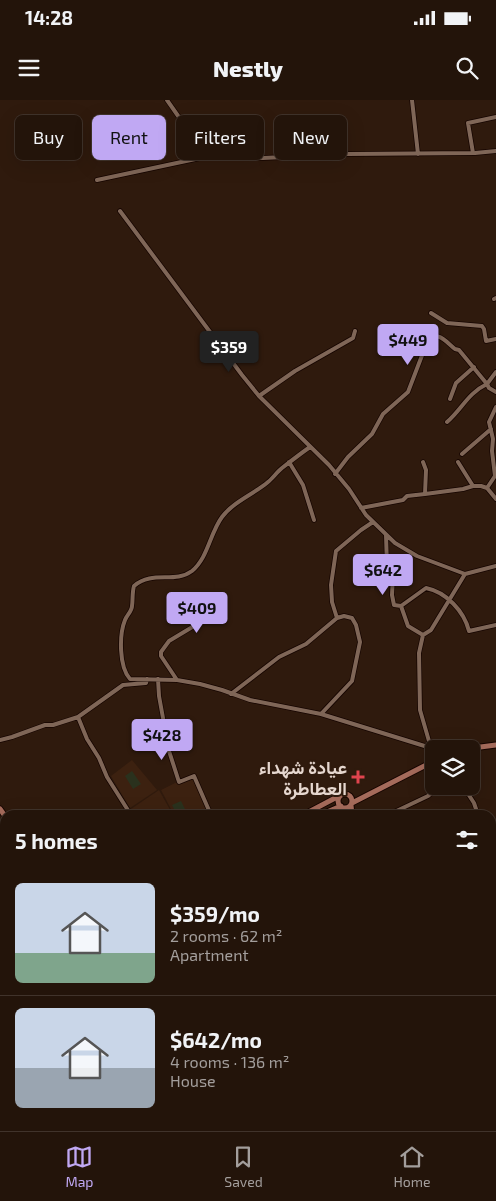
<!DOCTYPE html>
<meta charset="utf-8">
<style>
:root{--surface:#23140a;--page:#2b1d13;--text:#f1f3f6;--muted:#a39e9c;--line:#40332b;--accent:#c0a8f3}
body{margin:0;font-family:"Exo 2",Vazirmatn,sans-serif;background:var(--page);color:var(--text);height:100vh;display:flex;flex-direction:column;font-size:19px;white-space:nowrap}
*{box-sizing:border-box;margin:0}
p{font-size:16px;color:var(--muted)}
.icon{flex:none;width:28px;height:28px;fill:none;stroke:currentColor;stroke-width:2;stroke-linecap:round;stroke-linejoin:round}
.map{position:relative;flex:1;overflow:hidden}
.drawer{position:absolute;left:0px;top:710px;width:496px;height:321px;display:flex;flex-direction:column;background:var(--surface);border-radius:15px 15px 0 0;box-shadow:0 5px 20px #0002,0 0 0 1px var(--line)}
.drawer>*{flex:none}
.banner{position:absolute;left:15px;top:15px;width:466px;height:45px;display:flex;gap:10px}
.tools{position:absolute;left:425px;top:640px;display:grid;gap:10px}
.tools a{display:grid;place-items:center;width:55px;height:55px;border-radius:8px;background:var(--surface);box-shadow:0 5px 20px #0002,0 0 0 1px var(--line);font-size:25px}
.price{position:absolute;translate:-50% -42px;padding:0 11px;border-radius:5px;background:var(--accent);color:#111;font-size:16px;line-height:32px;filter:drop-shadow(0 1px 2px #0008)}
.price::after{content:'';position:absolute;left:50%;top:30px;width:15px;height:11px;margin-left:-8px;background:inherit;clip-path:polygon(0 0,100% 0,50% 100%)}
.price.active{background:#222;color:#fff}
ul{padding:0;list-style:none}
li{display:flex;align-items:center;gap:15px;height:125px;padding:0 15px}
li+li{border-top:1px solid var(--line)}
li span{display:grid;place-items:center;flex:none;width:140px;height:100px;border-radius:8px;color:#555}
li>.icon{margin-inline-start:auto}
span .icon{width:60px;height:60px;fill:#fffc;stroke-width:1}
li b{font-size:21px}
h2{display:flex;justify-content:space-between;align-items:center;height:60px;padding:0 15px;font-size:21px}
.chip{padding:0 18px;border-radius:8px;background:var(--surface);box-shadow:0 5px 20px #0002,0 0 0 1px var(--line);font-size:18px;line-height:45px}
.chip.active{background:var(--accent);color:#111}
.status{display:flex;justify-content:space-between;align-items:center;height:35px;padding:0 25px;background:var(--surface);direction:ltr}
.status svg{height:14px;fill:currentColor}
header{display:flex;justify-content:space-between;align-items:center;height:65px;padding:0 15px;background:var(--surface);font-size:22px;font-weight:800}
.menu{display:flex;justify-content:space-around;align-items:center;height:70px;border-top:1px solid var(--line);background:var(--surface);font-size:14px;color:var(--muted)}
.menu a{display:grid;justify-items:center;gap:2px}
.menu .active{color:var(--accent)}
.map>svg:first-child{display:block}
</style>
<div class="status"><b>14:28</b><svg viewBox="0 0 49 12"><path d="M0 12V9h3v3zM5 12V6h3v6zM10 12V3h3v9zM15 12V0h3v12zM26 1h20v11H26zM47 4h2v5h-2z"/></svg></div>
<header><svg class="icon" aria-label="menu" viewBox="0 0 24 24"><path d="M4 6h16M4 12h16M4 18h16"/></svg>Nestly<svg class="icon" aria-label="search" viewBox="0 0 24 24"><circle cx="10" cy="10" r="6"/><path d="M15 15l6 6"/></svg></header>
<div class="map">
<svg width="496" height="1031" viewBox="0 0 496 1031">
<rect width="100%" height="100%" fill="#2f1a0d"/>
<path fill="#3c2110" d="M132 660 157 690 130 708 111 676Z
M191 675 209 715H174L161 690Z
M159 690 173 715H134L131 709Z"/>
<path fill="#2a311d" d="M132 671 141 684 133 689 125 676Z
M181 701 188 715H177L172 705Z"/>
<g fill="none" stroke-linecap="round" stroke-linejoin="round">
<g stroke="#160500" stroke-width="5.5">
<path id="street" d="M167 0 206 56
M412 0 418 54
M473 53 468 23 496 17
M97 80 219 54 263 58 347 54 475 53 496 51
M120 111 242 275 259 296 329 365 349 389 366 415 395 443 417 456 465 474 496 466
M494 199 496 198
M431 213 447 223 482 226 484 229 486 241 496 239
M496 272 487 284 489 288 496 292
M259 296 295 271 353 238 355 231
M450 299 456 283 474 267
M310 347C300 354 291 361 282 368 277 372 273 378 268 382 254 394 233 402 222 417 210 433 208 458 192 471 174 484 153 470 134 486 132 493 133 500 132 506 132 511 127 515 125 520 119 535 119 567 130 579L177 580 200 584 222 590 250 600 321 614 431 648
M462 354 491 329
M289 362 303 385 314 420
M423 362 426 370 425 394 463 389 473 386H481L487 388 496 399
M458 362 473 386
M335 374 348 357 372 334 383 314 408 292 426 245C436 228 444 240 455 249L459 250 487 284C468 293 462 309 447 322
M487 388 495 376 492 351 493 339 489 322 496 307
M361 408 403 400 407 396 425 394
M386 435 387 466 393 475 392 495 394 505 401 506 408 526 423 535
M401 506 426 488C446 492 464 511 469 531L496 525
M337 518 332 502 331 485 336 451 361 430 373 422
M158 579 159 596 169 651 179 682 194 676 211 715
M177 580 161 556V552L169 541 214 514V511L206 501
M231 594 279 557 306 544 337 518 344 516 352 518 356 525 360 542 352 581 321 614
M78 617 87 639 99 658 107 677 131 715
M0 640 12 637 45 625H53L78 617 123 585 146 583 147 579
M431 648 420 610 419 553 423 535 431 530 465 474
M463 686 474 703 478 715
M388 715 428 696 440 686
M491 739 496 747
M0 743 5 741
M491 811 496 816
M0 852 5 847
M491 1003 496 1001
M491 1013 496 1021
M406 1026 408 1031
M225 1031 229 1026
M280 1031 285 1026
M393 1031V1026
M436 1031 444 1026"/>
</g>
<g stroke="#160500" stroke-width="7">
<path id="secondary" d="M465 649 496 645
M338 701a7 7 0 1 1 14 0a7 7 0 1 1-14 0Z
M352 703 434 661
M351 705 352 715
M0 709 5 716
M303 715 339 696
M320 715 341 706 344 715
M0 894 5 893
M146 1026 155 1031
M369 1026V1031
M363 1031V1026"/>
</g>
<use href="#street" stroke="#7f6657" stroke-width="4"/>
<use href="#secondary" stroke="#a56b5b" stroke-width="5"/>
</g>
<path fill="#e0444e" stroke="#2f1a0d" stroke-width="2" d="M355.5 669.5h5v5h5v5h-5v5h-5v-5h-5v-5h5z"/>
<g text-anchor="middle" dominant-baseline="central" stroke-width="4" stroke-linejoin="round" paint-order="stroke">
<g font-size="18" font-weight="bold" fill="#e6d7cf" stroke="#2f1a0d" text-anchor="end">
<text x="347" y="667">عيادة شهداء<tspan x="347" dy="21">العطاطرة</tspan></text>
</g>
</g>
</svg>
<div class="tools">
<a><svg class="icon" aria-label="layers" viewBox="0 0 24 24"><path d="M12 4l9 5-9 5-9-5zM3 14l9 5 9-5"/></svg></a>
</div>
<b class="price" style="left:408px;top:266px">$449</b>
<b class="price active" style="left:229px;top:273px">$359</b>
<b class="price" style="left:383px;top:496px">$642</b>
<b class="price" style="left:197px;top:534px">$409</b>
<b class="price" style="left:162px;top:661px">$428</b>
<div class="banner">
<a class="chip">Buy</a>
<a class="chip active">Rent</a>
<a class="chip">Filters</a>
<a class="chip">New</a>
</div>
<section class="drawer">
<h2>5 homes<svg class="icon" aria-label="filters" viewBox="0 0 24 24"><path d="M4 7h16M4 17h16"/><circle cx="9" cy="7" r="2"/><circle cx="15" cy="17" r="2"/></svg></h2>
<ul>
<li><span style="background:linear-gradient(#c9d6e8 70%,#7fa58c 0)"><svg class="icon" aria-label="home" viewBox="0 0 24 24"><path d="M3 11l9-7 9 7M6 9v11h12V9"/></svg></span><div><b>$359/mo</b><p>2 rooms · 62 m²</p><p>Apartment</p></div></li>
<li><span style="background:linear-gradient(#c9d6e8 60%,#9aa5b1 0)"><svg class="icon" aria-label="home" viewBox="0 0 24 24"><path d="M3 11l9-7 9 7M6 9v11h12V9"/></svg></span><div><b>$642/mo</b><p>4 rooms · 136 m²</p><p>House</p></div></li>
</ul>
</section>
</div>
<nav class="menu">
<a class="active"><svg class="icon" aria-label="map" viewBox="0 0 24 24"><path d="M3 6l6-2 6 2 6-2v14l-6 2-6-2-6 2zM9 4v14M15 6v14"/></svg>Map</a>
<a><svg class="icon" aria-label="saved" viewBox="0 0 24 24"><path d="M7 4h10v16l-5-4-5 4z"/></svg>Saved</a>
<a><svg class="icon" aria-label="home" viewBox="0 0 24 24"><path d="M3 11l9-7 9 7M6 9v11h12V9"/></svg>Home</a>
</nav>
